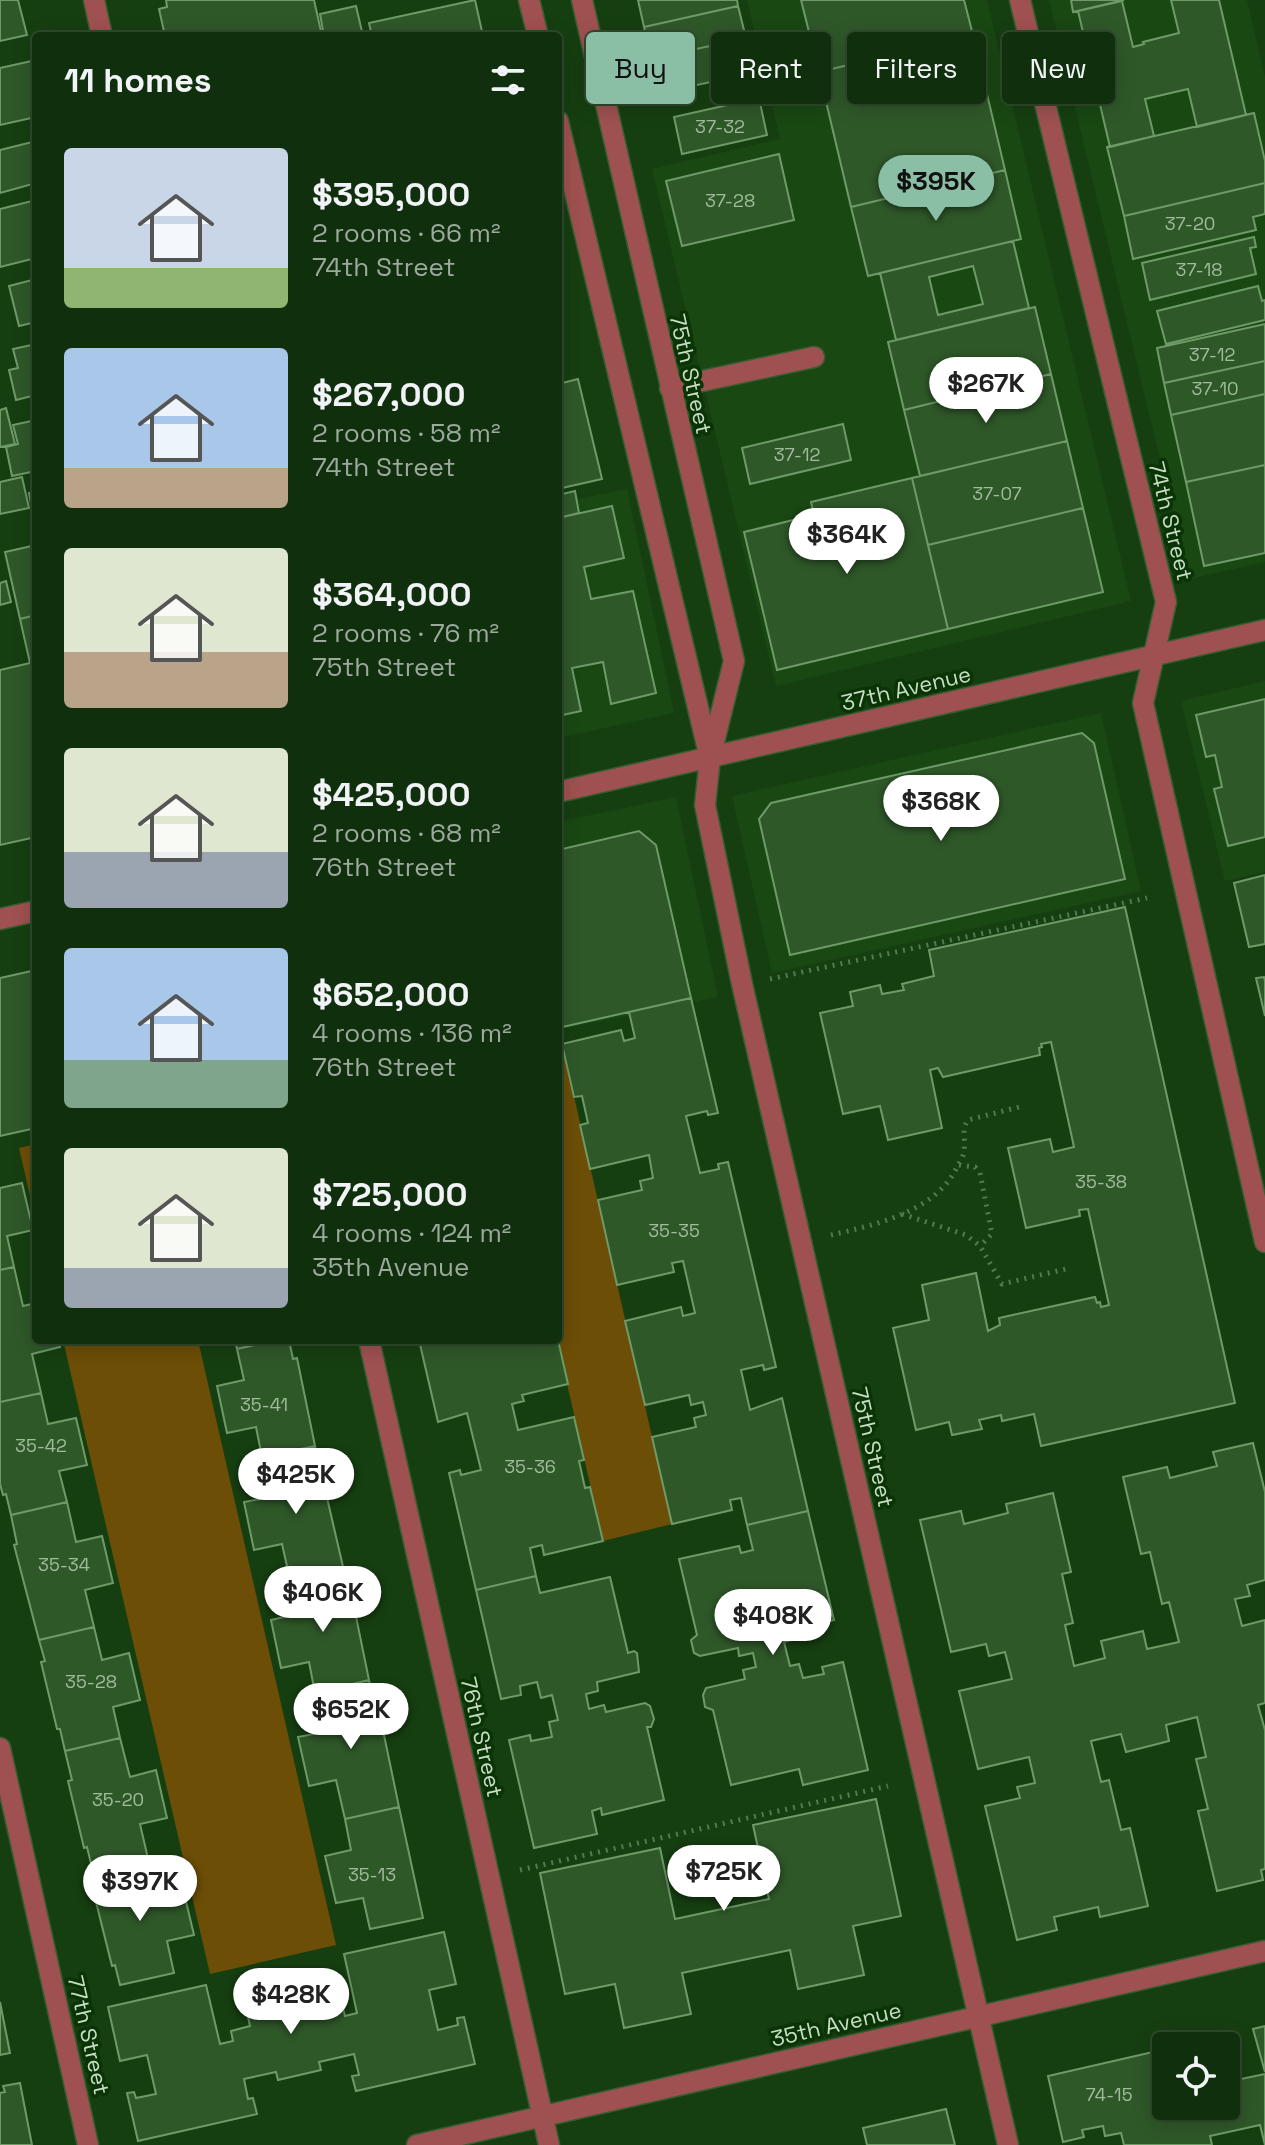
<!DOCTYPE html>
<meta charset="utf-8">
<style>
:root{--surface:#102f0d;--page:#1e3b1b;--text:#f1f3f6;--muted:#9ca99d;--line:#304a2e;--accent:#8abfa5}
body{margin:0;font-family:"Space Grotesk",sans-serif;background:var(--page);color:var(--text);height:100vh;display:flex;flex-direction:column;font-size:30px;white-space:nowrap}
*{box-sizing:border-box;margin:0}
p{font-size:26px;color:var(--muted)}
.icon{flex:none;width:44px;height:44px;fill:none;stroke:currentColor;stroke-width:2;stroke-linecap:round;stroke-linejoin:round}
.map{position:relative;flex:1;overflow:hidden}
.details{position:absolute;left:32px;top:32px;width:530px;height:1312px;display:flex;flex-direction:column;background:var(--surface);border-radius:8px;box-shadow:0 4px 20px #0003,0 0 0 2px var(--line)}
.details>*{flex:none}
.top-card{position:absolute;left:586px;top:32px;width:558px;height:72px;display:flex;gap:16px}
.tools{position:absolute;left:1152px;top:2032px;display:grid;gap:16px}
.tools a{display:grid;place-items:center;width:88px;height:88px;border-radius:8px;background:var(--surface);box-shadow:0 4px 20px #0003,0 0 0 2px var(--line);font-size:40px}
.price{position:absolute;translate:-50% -68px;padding:0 18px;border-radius:28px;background:#fff;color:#222;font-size:26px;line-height:52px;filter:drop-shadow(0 2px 4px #0008)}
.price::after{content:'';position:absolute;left:50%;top:48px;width:24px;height:18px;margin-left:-12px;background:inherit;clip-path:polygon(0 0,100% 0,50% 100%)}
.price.on{background:var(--accent);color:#111}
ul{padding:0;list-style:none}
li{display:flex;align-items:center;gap:24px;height:200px;padding:0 32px}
li span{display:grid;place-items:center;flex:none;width:224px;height:160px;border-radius:8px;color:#555}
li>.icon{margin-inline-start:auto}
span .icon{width:96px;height:96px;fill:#fffc;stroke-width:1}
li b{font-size:34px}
h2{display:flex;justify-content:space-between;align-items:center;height:96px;padding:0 32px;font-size:34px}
.pill{padding:0 28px;border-radius:8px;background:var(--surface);box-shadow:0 4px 20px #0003,0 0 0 2px var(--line);font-size:28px;line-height:72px}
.pill.on{background:var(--accent);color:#111}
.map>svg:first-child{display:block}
</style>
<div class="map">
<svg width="1265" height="2145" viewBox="0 0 1265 2145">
<rect width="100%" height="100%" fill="#163f11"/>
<path fill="#194813" d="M747 0H987L1131 601 776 686 652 169 780 139Z
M1049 0H1247L1265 77V562L1189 579Z
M627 489 674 713 558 738V503Z
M1265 681V872L1225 881 1181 701Z
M1101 713 1141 891 772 973 732 796Z
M676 797 718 997 558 1030V822Z"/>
<path fill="#6d4e07" d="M562 1044 672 1524 603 1541 557 1340 558 1045Z
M36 1144V1222L19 1148Z
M63 1340H198L336 1945 210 1974Z"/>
<path fill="#2f5829" stroke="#6e9a68" stroke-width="2" fill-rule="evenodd" d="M0 0H18L27 35 0 41Z
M166 0H314L322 36H165L159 9 167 7Z
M475 0 483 36H372L369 23Z
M638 0H737L738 6 644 27Z
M801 0H964L973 35 819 72Z
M1071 0H1124L1073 12Z
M1171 0H1219L1246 115 1197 127 1188 89 1145 99 1154 136 1110 147 1078 11 1122 1 1133 47 1144 44 1143 42 1179 33Z
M356 6 363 36H324L320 14Z
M738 6 746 38 651 59 644 27Z
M973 35 1005 170 851 207 819 72Z
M746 38 753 73 659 93 651 59Z
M36 60V117L0 125V68Z
M759 98 767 135 682 154 674 117Z
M1254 113 1265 161V183L1124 216 1107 147Z
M36 141V183L0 193V150Z
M779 154 794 220 682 246 666 181Z
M1005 170 1021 239 868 276 851 207Z
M1265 183V214L1253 217 1256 230 1133 259 1124 216Z
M36 200V258L0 267V209Z
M1254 237 1256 247 1250 248 1256 274 1150 300 1142 263Z
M1013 241 1029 308 896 340 880 273ZM973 266 983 304 938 315 929 277Z
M36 279V322L19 326 9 286Z
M1258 286 1262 301 1265 300V320L1166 344 1157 311Z
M1035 307 1051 374 904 410 888 342Z
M1265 324V361L1164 383 1157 348Z
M36 344V395L16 400 9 370 18 368 13 349Z
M1265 361V394L1171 415 1164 383Z
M1051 374 1067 441 920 476 904 410Z
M578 379 602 479 562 488 558 470V384Z
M1265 394V465L1186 482 1171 415Z
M6 408 15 444 0 447V410Z
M36 420V471L12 476 6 447 18 444 13 425Z
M843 424 851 460 750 484 742 448Z
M1067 441 1083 508 928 545 912 478Z
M1265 465V553L1204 566 1186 482Z
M22 477 29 508 0 514V482Z
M912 478 948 629 777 670 744 532 814 515 811 502Z
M575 491 579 513 558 518V495Z
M36 492V530L29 493Z
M612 506 624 558 584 567 591 599 633 591 656 693 611 704 603 662 572 668 581 711 558 716V518Z
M1083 508 1103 592 948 629 928 545Z
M36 545V615L20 619 5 552Z
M6 581 11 602 0 605V583Z
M36 615V837L0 845V670L30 663 20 619Z
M1265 699V837L1228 846 1214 789 1222 787 1215 755 1206 757 1196 715Z
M1082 733 1094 743 1125 879 790 955 759 819 771 803Z
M639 831 656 845 691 998 558 1028V850Z
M1265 875V944L1249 947 1234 883Z
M1125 907 1235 1403 1041 1446 1034 1414 1002 1421 1001 1415 979 1420 982 1429 952 1435 949 1422 916 1430 893 1328 929 1320 922 1285 976 1273 988 1331 1000 1325 999 1318 1095 1297 1097 1303 1100 1302 1101 1307 1109 1305 1088 1209 1079 1210 1080 1216 1026 1228 1008 1148 1050 1139 1053 1152 1074 1147 1051 1042 1041 1044 1042 1047 1039 1048 1040 1055 943 1077 938 1068 930 1070 942 1128 888 1140 880 1106 843 1114 820 1013 853 1006 850 992 880 985 882 994 904 990 902 984 934 976 929 950Z
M36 970V1128L0 1136V978Z
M1264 977 1265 981V1016L1256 978Z
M691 998 718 1113 708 1115 707 1111 686 1116 700 1173 719 1169 718 1164 728 1162 776 1367 764 1370 763 1365 741 1370 750 1410 782 1398 808 1511 747 1525 741 1498 730 1500 732 1510 672 1524 652 1437 696 1427 694 1418 706 1415 703 1402 691 1405 689 1395 645 1405 625 1321 681 1307 683 1316 695 1313 683 1261 672 1263 674 1272 617 1285 598 1200 642 1190 640 1181 653 1178 649 1155 590 1169 580 1125 588 1123 582 1096 574 1097 562 1044 621 1030 624 1041 635 1038 629 1012Z
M22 1183 33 1230 7 1236 14 1267 0 1270V1188Z
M14 1267 23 1306 36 1303V1340H59L60 1347 32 1354 41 1393 0 1402V1270Z
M235 1340H277L237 1349Z
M277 1340H289L293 1359 297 1358 315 1446 262 1457 256 1427 227 1433 217 1386 244 1380 237 1349Z
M419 1340H558L568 1384 522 1395 524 1401 512 1404 518 1430 574 1417 584 1460 579 1461 585 1488 590 1487 603 1541 544 1555 542 1545 530 1548 536 1576 476 1590 449 1473 460 1470 461 1475 481 1470 467 1413 438 1422Z
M41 1393 48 1424 76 1418 87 1465 59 1471 67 1502 11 1515 6 1494 3 1495 0 1484V1402Z
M1253 1443 1265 1492V1580L1247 1585 1250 1596 1235 1599 1242 1626 1265 1620V1703L1258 1705 1265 1730V1869L1261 1870 1263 1880 1217 1891 1198 1811 1208 1809 1196 1759 1206 1757 1197 1717 1166 1725 1169 1741 1126 1752 1121 1734 1091 1741 1101 1782 1109 1780 1121 1830 1130 1828 1148 1906 1100 1917 1098 1907 1054 1917 1057 1930 1017 1940 985 1806 1020 1798 1017 1787 1035 1783 1029 1757 978 1769 959 1691 1012 1679 1005 1652 989 1656 986 1644 951 1652 920 1520 961 1511 964 1524 1008 1513 1006 1504 1053 1493 1071 1572 1062 1574 1073 1623 1065 1625 1074 1666 1105 1658 1101 1641 1143 1631 1147 1649 1179 1642 1169 1602 1162 1604 1150 1552 1141 1554 1123 1477 1167 1467 1170 1478 1217 1466 1213 1452Z
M315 1446 344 1571 291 1584 282 1544 254 1550 244 1502 271 1497 262 1457Z
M67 1502 76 1542 102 1536 113 1583 85 1590 94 1627 39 1640 14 1545 17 1544 11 1515Z
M808 1511 834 1620 813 1625 811 1619 791 1624 795 1639 784 1642 790 1666 799 1664 803 1678 824 1674 822 1667 843 1662 868 1770 803 1785 799 1769 731 1785 713 1710 705 1707 703 1695 706 1688 745 1679 743 1670 756 1667 753 1653 739 1656 738 1648 700 1656 694 1653 691 1640 697 1635 679 1559 739 1546 741 1553 753 1550 747 1525Z
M344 1571 348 1593 351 1592 369 1680 315 1693 309 1662 281 1668 271 1620 297 1614 291 1584Z
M536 1576 540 1593 610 1577 628 1653 634 1651 637 1653 639 1672 597 1682 598 1691 586 1694 589 1709 604 1705 606 1712 645 1703 650 1706 654 1719 651 1727H647L664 1800 602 1815 601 1808 592 1811 597 1834 534 1848 509 1740 530 1735 531 1741 552 1737 549 1722 558 1720 552 1695 541 1698 537 1682 520 1686 521 1695 501 1699 476 1590Z
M94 1627 102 1660 129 1653 140 1700 113 1707 120 1738 65 1751 60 1729H57L41 1662 45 1661 39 1640Z
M369 1680 376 1711H379L399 1807 345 1819 336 1780 309 1786 298 1737 324 1732 315 1693Z
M120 1738 130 1777 156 1770 167 1818 140 1824 149 1863 94 1876 87 1847 84 1848 68 1781 72 1780 65 1751Z
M876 1799 901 1916 853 1926 864 1975 798 1989 790 1950 682 1973 691 2014 624 2028 615 1984 565 1994 540 1873 660 1848 675 1919 769 1899 753 1825Z
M399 1807 423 1918 370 1929 363 1898 336 1903 325 1856 351 1850 345 1819Z
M149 1863 157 1895 183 1889 194 1935 167 1941 174 1973 120 1985 115 1965 112 1966 95 1898H99L94 1876Z
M444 1932 456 1984 429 1990 438 2030 458 2025 457 2018 464 2017 475 2064 356 2091 352 2076 359 2075 354 2054 319 2062 321 2070 278 2080 276 2072 244 2079 248 2099 253 2098 257 2114 138 2141 127 2093 134 2092 136 2098 156 2094 147 2055 120 2061 108 2007 206 1985 220 2044 233 2041 231 2031 250 2026 241 1986 320 1969 329 2007 342 2004 345 2016 357 2013 344 1954Z
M0 2002 10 2053 0 2055Z
M1265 2026V2072L1253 2029Z
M1166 2049V2106H1226V2082L1265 2074V2145L1260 2125 1210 2136 1212 2145H1124L1121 2133 1105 2136 1103 2126 1082 2130 1084 2137 1063 2142 1048 2076Z
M20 2083 32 2145H0V2093L5 2092 3 2086Z
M946 2109 955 2145H867L863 2128Z"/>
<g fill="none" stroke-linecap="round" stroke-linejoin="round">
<g stroke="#365c31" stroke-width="23">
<path id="minor" d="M94 0 102 36
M529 0 538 36
M582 0 734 661 710 758 705 805 742 984 1008 2145
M1020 0 1166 602 1143 703 1265 1242
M558 121 709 754
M670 388 814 357
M558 792 1265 630
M0 919 36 911
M369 1340 549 2145
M0 1748 88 2145
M417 2145 1265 1951"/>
</g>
<path stroke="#557851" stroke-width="5" stroke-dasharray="2 6" stroke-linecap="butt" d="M770 979 1147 898
M959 1165 975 1167 980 1173 992 1234 980 1246
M902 1214 966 1235 980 1246 1002 1284 1070 1268
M831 1235C874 1225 936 1212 957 1167 960 1162 964 1156 964 1150 966 1139 961 1130 968 1120L1023 1106
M520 1870 888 1786"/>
<use href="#minor" stroke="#9f5151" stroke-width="20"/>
</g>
<g text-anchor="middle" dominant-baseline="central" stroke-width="7" stroke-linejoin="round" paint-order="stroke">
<g font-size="18" fill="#a1bc9d">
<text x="720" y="126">37-32</text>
<text x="730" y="200">37-28</text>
<text x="1190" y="223">37-20</text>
<text x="1199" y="269">37-18</text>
<text x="1212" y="354">37-12</text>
<text x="1215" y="388">37-10</text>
<text x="797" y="454">37-12</text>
<text x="997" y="493">37-07</text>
<text x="1101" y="1181">35-38</text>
<text x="674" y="1230">35-35</text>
<text x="264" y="1404">35-41</text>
<text x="41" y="1445">35-42</text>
<text x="530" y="1466">35-36</text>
<text x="64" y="1564">35-34</text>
<text x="91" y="1681">35-28</text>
<text x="118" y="1799">35-20</text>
<text x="372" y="1874">35-13</text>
<text x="1109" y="2094">74-15</text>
</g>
<g font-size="22" fill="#c7dec4" stroke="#0a3405">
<text transform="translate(691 374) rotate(77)">75th Street</text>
<text transform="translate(1171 521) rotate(76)">74th Street</text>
<text transform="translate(906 688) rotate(-13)">37th Avenue</text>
<text transform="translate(873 1447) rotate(77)">75th Street</text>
<text transform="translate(482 1737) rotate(77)">76th Street</text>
<text transform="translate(836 2024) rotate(-13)">35th Avenue</text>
<text transform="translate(89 2035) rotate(77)">77th Street</text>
</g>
</g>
</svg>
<div class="tools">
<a><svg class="icon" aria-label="locate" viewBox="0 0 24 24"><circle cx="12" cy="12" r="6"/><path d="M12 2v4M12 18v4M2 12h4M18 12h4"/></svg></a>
</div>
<b class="price on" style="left:936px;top:223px">$395K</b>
<b class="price" style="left:986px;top:425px">$267K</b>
<b class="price" style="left:847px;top:576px">$364K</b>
<b class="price" style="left:941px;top:843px">$368K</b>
<b class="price" style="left:296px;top:1516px">$425K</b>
<b class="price" style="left:323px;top:1634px">$406K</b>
<b class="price" style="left:773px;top:1657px">$408K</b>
<b class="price" style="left:351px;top:1751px">$652K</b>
<b class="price" style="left:724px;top:1913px">$725K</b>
<b class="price" style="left:140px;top:1923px">$397K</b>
<b class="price" style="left:291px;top:2036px">$428K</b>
<div class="top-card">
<a class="pill on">Buy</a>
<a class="pill">Rent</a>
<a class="pill">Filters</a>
<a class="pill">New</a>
</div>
<section class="details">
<h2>11 homes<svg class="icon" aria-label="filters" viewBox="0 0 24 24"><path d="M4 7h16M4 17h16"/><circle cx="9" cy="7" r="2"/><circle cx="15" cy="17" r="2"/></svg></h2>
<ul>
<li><span style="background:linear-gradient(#c9d6e8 75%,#8fb573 0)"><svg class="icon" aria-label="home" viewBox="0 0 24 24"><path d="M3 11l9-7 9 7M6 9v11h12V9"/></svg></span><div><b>$395,000</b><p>2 rooms · 66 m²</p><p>74th Street</p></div></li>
<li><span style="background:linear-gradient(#a9c7e8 75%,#b9a48a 0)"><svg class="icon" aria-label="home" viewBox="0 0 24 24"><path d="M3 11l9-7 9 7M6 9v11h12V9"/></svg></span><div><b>$267,000</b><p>2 rooms · 58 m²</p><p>74th Street</p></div></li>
<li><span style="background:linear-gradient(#dfe7d0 65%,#b9a48a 0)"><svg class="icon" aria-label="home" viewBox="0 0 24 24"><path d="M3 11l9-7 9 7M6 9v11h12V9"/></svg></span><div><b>$364,000</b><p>2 rooms · 76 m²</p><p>75th Street</p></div></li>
<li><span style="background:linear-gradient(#dfe7d0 65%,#9aa5b1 0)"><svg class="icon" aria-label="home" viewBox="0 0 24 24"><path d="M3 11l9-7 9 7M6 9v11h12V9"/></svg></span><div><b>$425,000</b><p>2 rooms · 68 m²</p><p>76th Street</p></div></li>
<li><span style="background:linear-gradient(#a9c7e8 70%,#7fa58c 0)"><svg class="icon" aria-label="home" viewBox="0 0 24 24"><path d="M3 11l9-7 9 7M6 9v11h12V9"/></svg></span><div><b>$652,000</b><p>4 rooms · 136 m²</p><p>76th Street</p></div></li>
<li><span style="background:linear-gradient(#dfe7d0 75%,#9aa5b1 0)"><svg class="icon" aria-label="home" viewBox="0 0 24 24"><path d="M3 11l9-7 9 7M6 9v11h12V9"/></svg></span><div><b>$725,000</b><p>4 rooms · 124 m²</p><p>35th Avenue</p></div></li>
</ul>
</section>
</div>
